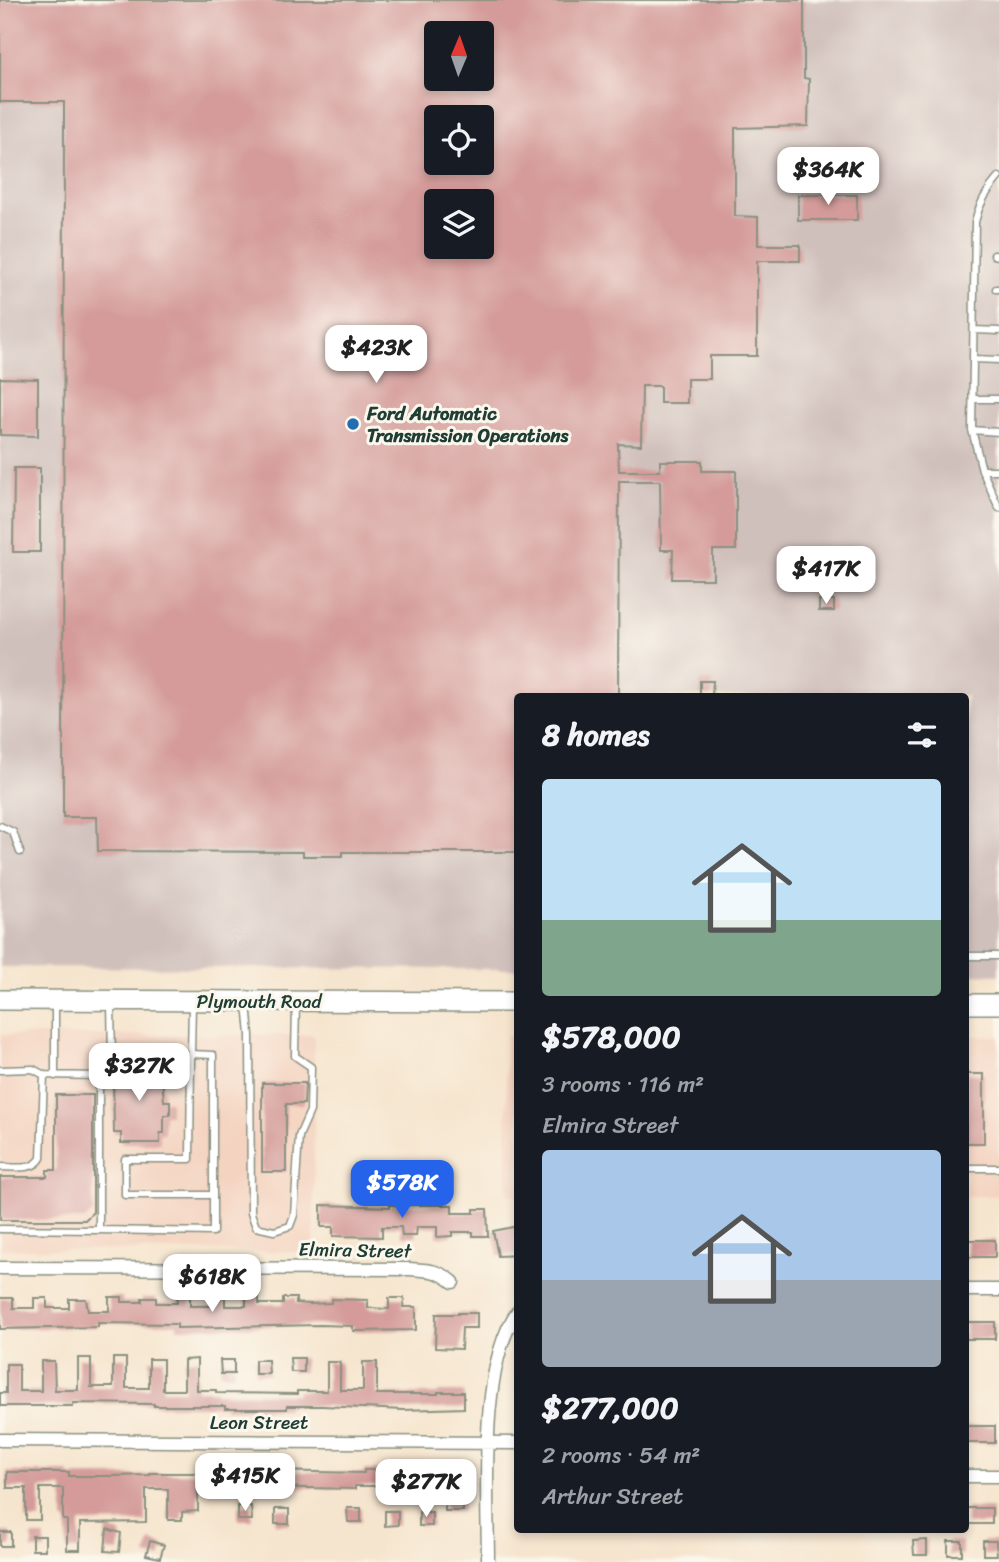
<!DOCTYPE html>
<meta charset="utf-8">
<style>
:root{--surface:#171b24;--page:#242831;--text:#f1f3f6;--muted:#9ea1a6;--accent:#2563eb}
body{margin:0;font-family:Sriracha,sans-serif;background:var(--page);color:var(--text);height:100vh;display:flex;flex-direction:column;font-size:26px;white-space:nowrap}
*{box-sizing:border-box;margin:0}
p{font-size:23px;color:var(--muted)}
.icon{flex:none;width:38px;height:38px;fill:none;stroke:currentColor;stroke-width:2;stroke-linecap:round;stroke-linejoin:round}
.map{position:relative;flex:1;overflow:hidden}
.sheet{position:absolute;left:514px;top:693px;width:455px;height:840px;display:flex;flex-direction:column;background:var(--surface);border-radius:7px;box-shadow:0 4px 10px #0003}
.sheet>*{flex:none}
.needle{width:46px;rotate:2deg}
.tools{position:absolute;left:424px;top:21px;display:grid;gap:14px}
.tools a{display:grid;place-items:center;width:70px;height:70px;border-radius:7px;background:var(--surface);box-shadow:0 4px 10px #0003;font-size:35px}
.price{position:absolute;translate:-50% -60px;padding:0 16px;border-radius:14px;background:#fff;color:#222;font-size:23px;line-height:46px;filter:drop-shadow(0 2px 4px #0008)}
.price::after{content:'';position:absolute;left:50%;top:42px;width:21px;height:16px;margin-left:-10px;background:inherit;clip-path:polygon(0 0,100% 0,50% 100%)}
.price.on{background:var(--accent);color:#fff}
ul{padding:0;list-style:none}
li{display:grid;align-content:center;gap:14px;height:371px;padding:0 28px}
li span{display:grid;place-items:center;height:217px;border-radius:7px;color:#555}
li>.icon{margin-inline-start:auto}
span .icon{width:126px;height:126px;fill:#fffc;stroke-width:1}
li b{font-size:30px}
h2{display:flex;justify-content:space-between;align-items:center;height:84px;padding:0 28px;font-size:30px}
.map>svg:first-child{display:block}
</style>
<div class="map">
<svg width="999" height="1562" viewBox="0 0 999 1562">
<rect width="100%" height="100%" fill="#fbf7ec"/>
<filter id="ink" filterUnits="userSpaceOnUse"><feTurbulence type="fractalNoise" baseFrequency=".0143" numOctaves="2"/><feDisplacementMap in="SourceGraphic" scale="14" xChannelSelector="R" yChannelSelector="G"/><feConvolveMatrix kernelMatrix="1 2 1 2 8 2 1 2 1" color-interpolation-filters="sRGB"/></filter>
<filter id="wash" filterUnits="userSpaceOnUse"><feTurbulence type="fractalNoise" baseFrequency=".00686" numOctaves="4" result="noise"/><feDisplacementMap in="SourceGraphic" scale="28" xChannelSelector="R" yChannelSelector="G"/><feGaussianBlur stdDeviation="1.57" result="paint"/><feColorMatrix in="noise" values="0 0 0 0 0 0 0 0 0 0 0 0 0 0 0 0 0 1.4 0 .05"/><feComposite in="paint" operator="in"/></filter>
<g filter="url(#wash)">
<rect width="100%" height="100%" fill="#f6e5ce"/>
<path fill="#f4d3c0" d="M0 1035H314V1252L0 1249Z
M506 1036H518V1195H507Z
M966 1036H999V1196H966Z"/>
<path fill="#d0c0bc" fill-rule="evenodd" d="M0 0H999V975L966 974V696H518V969L0 967ZM436 33H481V79H436ZM436 117H481V163H436ZM436 201H481V247H436Z"/>
<g id="blocks">
<path fill="#d49b9a" fill-rule="evenodd" d="M0 0H804V78L809 79 808 126 735 128V216L758 217V245H800V261H757V356H710V379H687V403H660V386H642L641 445 618 444 619 471H660V461H702V471H736V550H713V579H672L673 550H661L660 481H619L618 696H518V852H343V856H303V852L98 851 97 817H63L64 102H0ZM436 33H481V79H436ZM436 117H481V163H436ZM436 201H481V247H436Z
M798 195H857V220H798Z
M0 378 38 379V436L0 435Z
M14 468H40V552H13Z
M819 600H834V611H819Z
M700 681H713L712 696H700Z
M116 1064H161L164 1101H170V1115H164V1133H160V1143H121V1133H114L113 1074H116Z
M966 1074H984V1143H966Z
M262 1083H305L304 1104H286V1172H262Z
M56 1095H93V1212L85 1220H0V1177H47V1170H56Z
M321 1205 390 1207V1205H452V1213H474V1209H487L488 1236H473V1232H452V1236L437 1237V1227H417L416 1236H402L401 1227H382V1237L333 1236V1227H321Z
M518 1226V1255L498 1256 493 1231Z
M967 1240H995V1257H967Z
M246 1295H259V1304H283V1298H296V1303L310 1304 331 1303V1299L368 1300V1308L389 1309V1298H404L403 1307H416V1330L353 1331V1326L320 1325 177 1328V1324L98 1323V1327L0 1329V1298H13V1308H34V1298H47V1308H69V1299H86L88 1311H109V1297H122V1302H142V1298H156V1303H177V1297H190V1306H212V1297H225V1306H246Z
M458 1313H477V1328H462L461 1349 435 1348 436 1314H458Z
M966 1322H995V1339H966Z
M78 1358H91V1387H113V1358H126V1388H149V1359H163V1390H184V1360L197 1359V1390H216V1393L297 1394V1391H327V1362H340V1390H363V1362H377V1394H438V1392H464V1408L403 1410 323 1406H287V1409H225V1406H154V1404L73 1403V1406H0V1393H6V1364H19V1391H41V1361H54L55 1390H78Z
M290 1358H304V1372H291Z
M220 1360H234V1374H221Z
M255 1360H268L269 1374H255Z
M966 1426H995V1443H966Z
M221 1470 364 1473V1470H426V1474H463V1511H445V1490H436V1486H355V1489L212 1486V1489H198V1511L182 1512V1520H168V1489H146V1522L80 1523V1550H67V1520H63V1488H40V1520H26V1488H7V1472H69V1476H114L150 1475V1473H221Z
M238 1506H251L252 1520H238Z
M347 1508H361V1522H348Z
M966 1508H992V1524H966Z
M275 1509H289V1524H275Z
M385 1511H398V1525L385 1526Z
M419 1512H432V1526H419Z
M107 1529 121 1533 119 1552 105 1551Z
M0 1532H11V1546H0Z
M32 1536H45V1550H32Z
M927 1540V1555H914L913 1541Z
M150 1541 164 1545 160 1558 146 1555Z
M948 1541H962V1555H948Z
M983 1541H996L997 1555H983Z"/>
</g>
</g>
<g filter="url(#ink)">
<use href="#blocks" fill-opacity="0" stroke="#8a9181" stroke-width="2"/>
<g fill="none" stroke-linecap="round" stroke-linejoin="round">
<g stroke="#8a9181" stroke-width="9">
<path id="lane" d="M999 177C986 191 979 204 975 222L972 430 982 470 999 508
M994 255 999 256
M996 289H999
M974 330 999 331
M973 359 999 360
M973 399H999
M972 430 999 432
M982 470H999
M0 826 13 832 20 852
M966 956H999
M55 1003V1076
M247 1003 250 1035 251 1213 256 1227 274 1231 290 1226 294 1215 299 1136 310 1111 311 1067 295 1056 296 1004
M191 1054 192 1004
M0 1070 33 1069 44 1075
M99 1076 112 1061 111 1002
M0 1167C14 1167 34 1171 41 1158L44 1075 99 1076V1230L0 1229
M966 1168H999
M99 1230 213 1232V1055L191 1054 190 1159H125V1195H213"/>
</g>
<g stroke="#8a9181" stroke-width="15">
<path id="street" d="M0 1268 410 1269C428 1270 439 1270 453 1282
M966 1290H999
M0 1440 518 1443
M966 1476H999
M488 1562C488 1494 478 1366 518 1311"/>
</g>
<g stroke="#8a9181" stroke-width="22">
<path id="secondary" d="M0 1000 518 1002
M966 1004H999"/>
</g>
<use href="#lane" stroke="#fff" stroke-width="6"/>
<use href="#street" stroke="#fff" stroke-width="12"/>
<use href="#secondary" stroke="#fff" stroke-width="19"/>
</g>
</g>
<circle fill="#1f6fb2" stroke="#fbf7ec" stroke-width="2.5" cx="353" cy="424" r="7"/>
<g text-anchor="middle" dominant-baseline="central" stroke-width="6" stroke-linejoin="round" paint-order="stroke">
<g font-size="19" font-weight="bold" fill="#1f3d34" stroke="#fbf7ec" text-anchor="start">
<text x="367" y="413">Ford Automatic<tspan x="367" dy="22">Transmission Operations</tspan></text>
</g>
<g font-size="19" fill="#1f3d34" stroke="#fbf7ec">
<text x="259" y="1001">Plymouth Road</text>
<text transform="translate(355 1250) rotate(1)">Elmira Street</text>
<text x="259" y="1422">Leon Street</text>
</g>
</g>
</svg>
<div class="tools">
<a><svg class="needle" viewBox="-14 -14 28 28"><path d="M0-13l5 13h-10z" fill="#e53935"/><path d="M0 13l5-13h-10z" fill="#9ea1a6"/></svg></a>
<a><svg class="icon" aria-label="locate" viewBox="0 0 24 24"><circle cx="12" cy="12" r="6"/><path d="M12 2v4M12 18v4M2 12h4M18 12h4"/></svg></a>
<a><svg class="icon" aria-label="layers" viewBox="0 0 24 24"><path d="M12 4l9 5-9 5-9-5zM3 14l9 5 9-5"/></svg></a>
</div>
<b class="price" style="left:828px;top:207px">$364K</b>
<b class="price" style="left:376px;top:385px">$423K</b>
<b class="price" style="left:826px;top:606px">$417K</b>
<b class="price" style="left:139px;top:1103px">$327K</b>
<b class="price on" style="left:402px;top:1220px">$578K</b>
<b class="price" style="left:212px;top:1314px">$618K</b>
<b class="price" style="left:245px;top:1513px">$415K</b>
<b class="price" style="left:426px;top:1519px">$277K</b>
<section class="sheet">
<h2>8 homes<svg class="icon" aria-label="filters" viewBox="0 0 24 24"><path d="M4 7h16M4 17h16"/><circle cx="9" cy="7" r="2"/><circle cx="15" cy="17" r="2"/></svg></h2>
<ul>
<li><span style="background:linear-gradient(#bfe0f5 65%,#7fa58c 0)"><svg class="icon" aria-label="home" viewBox="0 0 24 24"><path d="M3 11l9-7 9 7M6 9v11h12V9"/></svg></span><div><b>$578,000</b><p>3 rooms · 116 m²</p><p>Elmira Street</p></div></li>
<li><span style="background:linear-gradient(#a9c7e8 60%,#9aa5b1 0)"><svg class="icon" aria-label="home" viewBox="0 0 24 24"><path d="M3 11l9-7 9 7M6 9v11h12V9"/></svg></span><div><b>$277,000</b><p>2 rooms · 54 m²</p><p>Arthur Street</p></div></li>
</ul>
</section>
</div>
